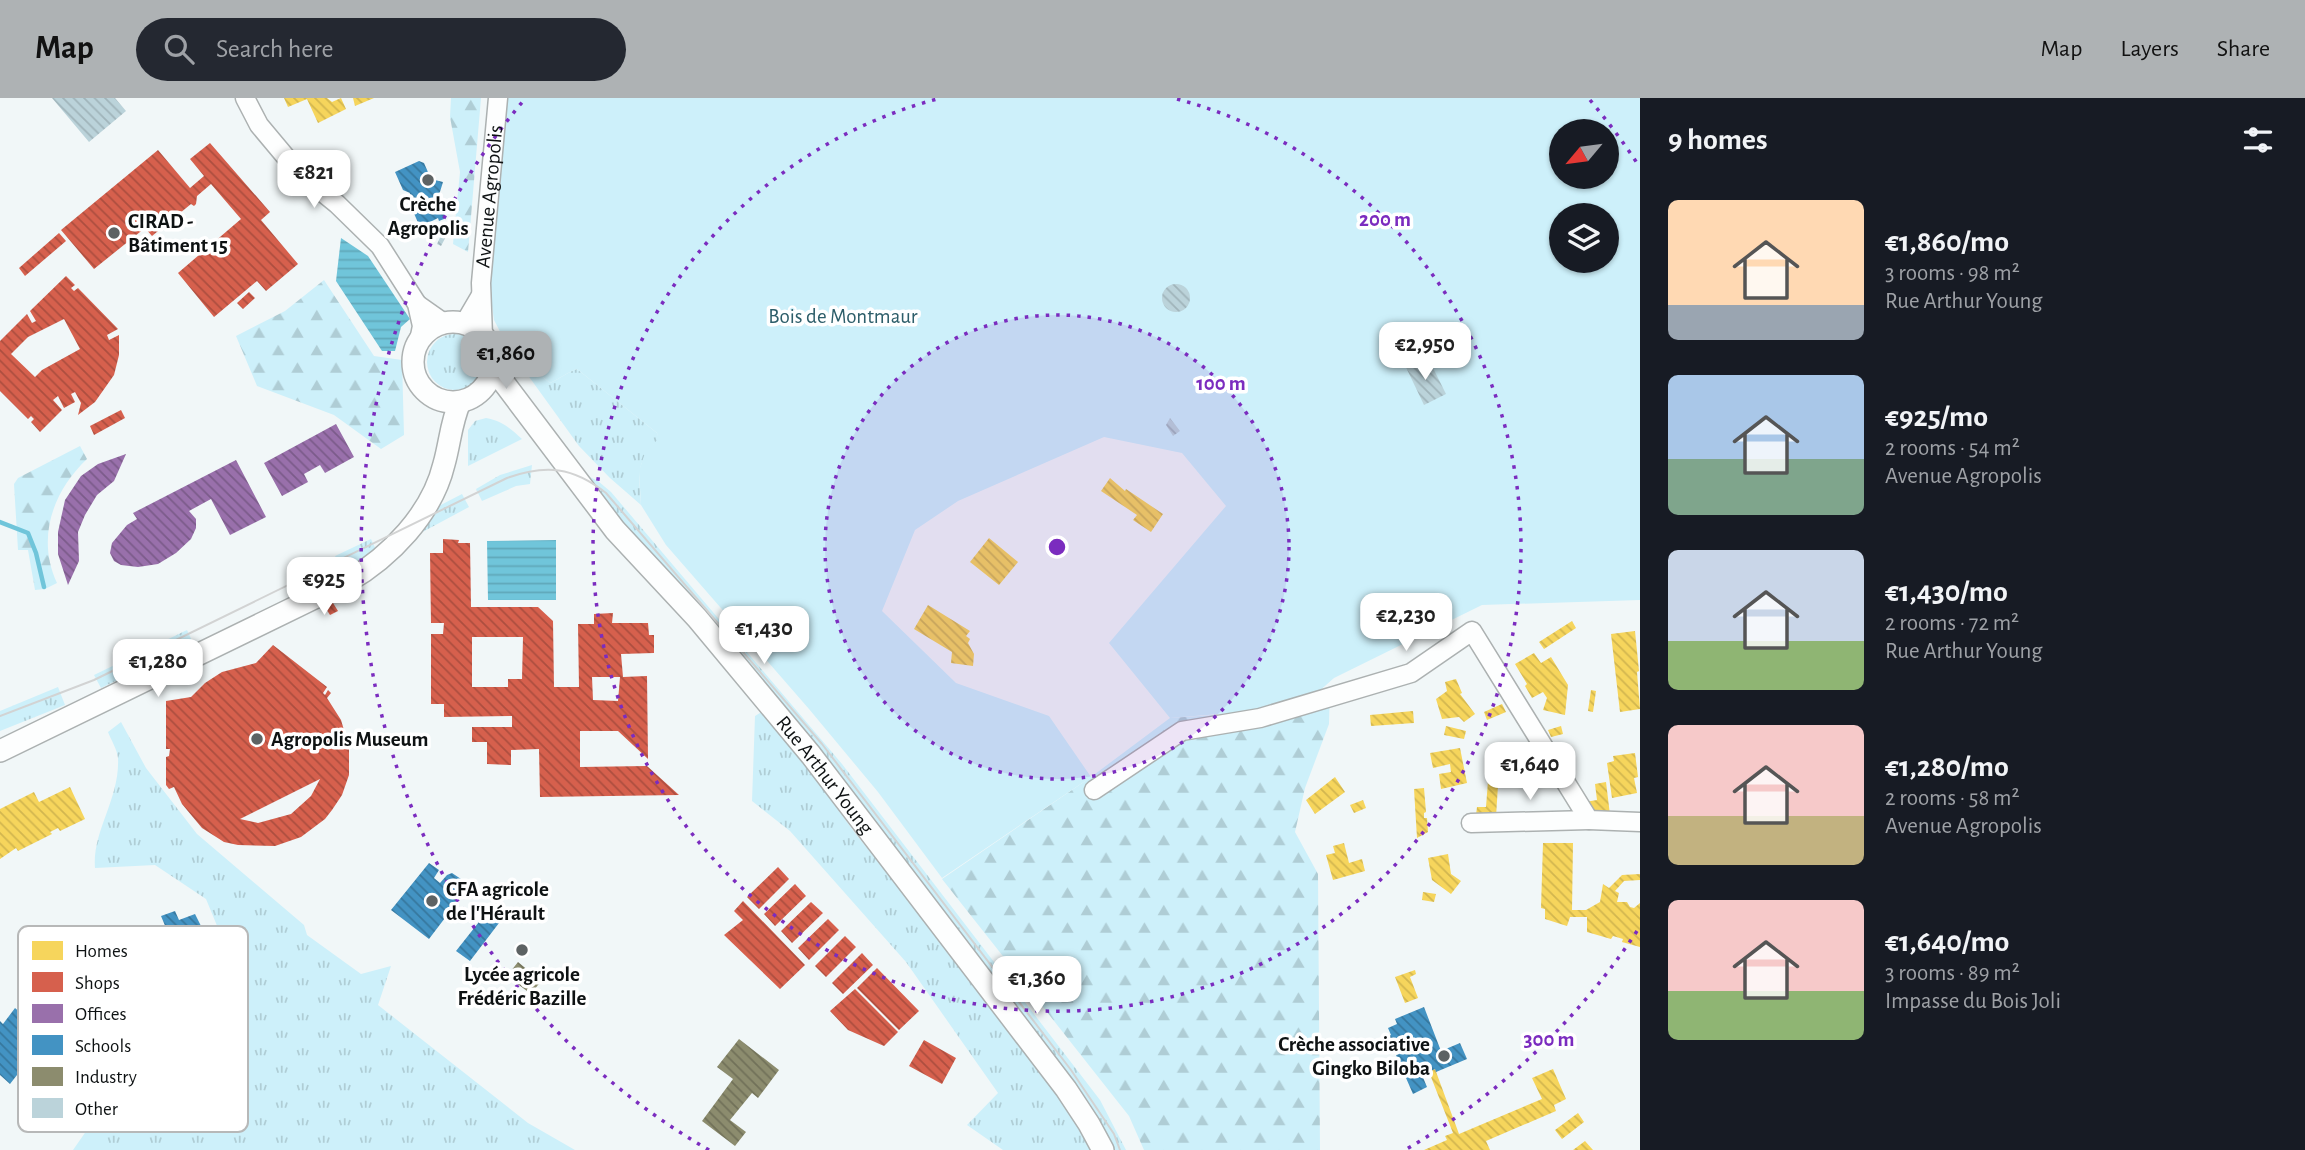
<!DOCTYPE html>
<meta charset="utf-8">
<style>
:root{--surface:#171b24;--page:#242831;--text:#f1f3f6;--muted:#9ea1a6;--accent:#aeb2b4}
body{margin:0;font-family:"Alegreya Sans",sans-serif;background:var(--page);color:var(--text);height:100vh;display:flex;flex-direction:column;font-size:26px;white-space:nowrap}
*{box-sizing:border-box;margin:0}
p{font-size:23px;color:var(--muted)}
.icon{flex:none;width:38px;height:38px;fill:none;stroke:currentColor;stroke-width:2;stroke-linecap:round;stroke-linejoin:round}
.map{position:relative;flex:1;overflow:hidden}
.sheet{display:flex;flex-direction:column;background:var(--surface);width:665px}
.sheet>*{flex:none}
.needle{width:46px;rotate:241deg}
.buttons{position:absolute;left:1549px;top:21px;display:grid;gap:14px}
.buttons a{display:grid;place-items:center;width:70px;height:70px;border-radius:50%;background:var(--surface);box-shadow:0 2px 5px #0004;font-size:35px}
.price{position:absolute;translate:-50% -60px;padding:0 16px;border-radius:14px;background:#fff;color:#222;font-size:23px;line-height:46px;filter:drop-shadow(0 2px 4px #0008)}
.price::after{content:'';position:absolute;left:50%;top:42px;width:21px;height:16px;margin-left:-10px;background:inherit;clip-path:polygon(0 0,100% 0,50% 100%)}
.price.selected{background:var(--accent);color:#111}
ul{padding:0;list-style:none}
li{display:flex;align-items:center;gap:21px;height:175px;padding:0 28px}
li span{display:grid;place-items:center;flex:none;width:196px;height:140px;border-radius:10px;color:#555}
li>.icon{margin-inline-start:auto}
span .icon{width:84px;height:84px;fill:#fffc;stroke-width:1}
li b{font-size:30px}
h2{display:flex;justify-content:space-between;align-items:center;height:84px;padding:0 28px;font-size:30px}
header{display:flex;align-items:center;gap:42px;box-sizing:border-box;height:98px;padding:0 35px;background:var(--accent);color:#111}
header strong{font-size:33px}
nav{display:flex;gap:38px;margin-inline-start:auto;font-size:24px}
.search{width:490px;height:63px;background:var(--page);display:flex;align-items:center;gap:18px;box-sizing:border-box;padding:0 24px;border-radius:38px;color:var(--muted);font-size:26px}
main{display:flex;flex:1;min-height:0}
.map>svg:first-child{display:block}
</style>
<header>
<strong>Map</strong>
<div class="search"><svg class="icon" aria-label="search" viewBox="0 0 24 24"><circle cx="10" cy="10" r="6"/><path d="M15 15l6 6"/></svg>Search here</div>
<nav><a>Map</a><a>Layers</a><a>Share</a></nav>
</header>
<main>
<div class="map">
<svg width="1640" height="1052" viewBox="0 0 1640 1052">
<defs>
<pattern id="grass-tufts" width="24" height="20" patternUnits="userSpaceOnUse" patternTransform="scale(1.75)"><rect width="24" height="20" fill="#cdf0fa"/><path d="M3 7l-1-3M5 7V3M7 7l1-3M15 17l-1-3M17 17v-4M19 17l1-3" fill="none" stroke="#afcdd5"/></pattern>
<pattern id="forest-firs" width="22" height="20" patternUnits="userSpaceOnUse" patternTransform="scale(1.75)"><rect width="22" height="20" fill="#cdf0fa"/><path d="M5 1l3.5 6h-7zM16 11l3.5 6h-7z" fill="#afcdd5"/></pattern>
<pattern id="water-rules" width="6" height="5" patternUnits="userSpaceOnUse" patternTransform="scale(1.75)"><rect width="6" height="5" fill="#70c5da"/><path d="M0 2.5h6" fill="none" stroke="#60a8ba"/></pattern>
<pattern id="homes-back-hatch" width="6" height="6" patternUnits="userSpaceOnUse" patternTransform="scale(1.75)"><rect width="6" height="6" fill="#f6d55c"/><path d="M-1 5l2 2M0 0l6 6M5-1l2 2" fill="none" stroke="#d2b64f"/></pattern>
<pattern id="shops-back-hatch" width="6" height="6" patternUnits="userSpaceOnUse" patternTransform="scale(1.75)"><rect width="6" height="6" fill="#d6604d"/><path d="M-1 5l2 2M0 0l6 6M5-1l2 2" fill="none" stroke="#ac4e3f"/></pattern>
<pattern id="offices-back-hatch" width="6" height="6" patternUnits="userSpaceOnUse" patternTransform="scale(1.75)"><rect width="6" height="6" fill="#9970ab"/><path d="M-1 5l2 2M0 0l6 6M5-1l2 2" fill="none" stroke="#7b5b8a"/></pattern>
<pattern id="schools-back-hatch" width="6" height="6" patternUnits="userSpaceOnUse" patternTransform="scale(1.75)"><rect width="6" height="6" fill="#4393c3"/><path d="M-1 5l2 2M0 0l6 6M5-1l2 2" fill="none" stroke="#36779d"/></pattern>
<pattern id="industry-back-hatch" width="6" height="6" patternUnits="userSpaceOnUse" patternTransform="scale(1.75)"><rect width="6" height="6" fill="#8c8c6e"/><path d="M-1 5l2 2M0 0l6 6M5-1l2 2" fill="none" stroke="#717159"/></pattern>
<pattern id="building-back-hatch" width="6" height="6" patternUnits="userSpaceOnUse" patternTransform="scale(1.75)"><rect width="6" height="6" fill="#bbd3da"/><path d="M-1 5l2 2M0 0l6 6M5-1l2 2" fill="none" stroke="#a0b4ba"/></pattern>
</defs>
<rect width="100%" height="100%" fill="#f1f7f8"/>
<path fill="url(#grass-tufts)" d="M427 264a28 28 0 1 1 56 0a28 28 0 1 1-56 0Z
M509 251 550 285C560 281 567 274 577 271L657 335 659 341C635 365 639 375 641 407L610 380 579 348Z
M486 320C502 323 510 330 522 341L468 368V332L475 323Z
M532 367 530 386 516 388 482 403 476 391 500 377Z
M573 371 598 383 611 394 842 666 1100 1002 1126 1052H1107Z
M462 396 469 409 415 438 435 410Z
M371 441 377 454 343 472 335 458Z
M187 532 193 545 101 590 94 577Z
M58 589 65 607 0 633V613Z
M765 612 855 735 969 877 1044 976 1094 1052H1003L967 1027 998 995 906 864 790 733 752 703 755 618Z
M121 624 146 670 197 736 304 827 307 837 361 876 391 868 378 907 528 1025 575 1052H73L119 986 123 970 183 955 184 885 220 835 206 801 155 767 95 770C92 733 120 701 118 660 117 651 111 642 108 634Z"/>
<path fill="url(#forest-firs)" d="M451 0H481L468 154 453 146 460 74 450 19Z
M324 182 374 258 402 262 404 337 381 351 334 317 257 288 236 238 285 213Z
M80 348 87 361C53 393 36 440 57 485L45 491 35 492 28 452H18L14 386 18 380Z
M1330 589 1329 626 1305 690 1295 734 1318 776 1320 1052H1144L1129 1018 942 781 1091 679 1170 620 1259 614 1317 598Z"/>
<path fill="#cdf0fa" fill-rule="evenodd" d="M505 0H1640V502L1482 507 1334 580 1308 603 1268 612 1170 620 1109 545 1226 408 1182 355 1104 339 958 403 915 432 882 513 956 585 1049 618 1091 679 942 780 878 694 809 611 666 447 641 407 639 373 645 355 658 341 657 335 577 271C567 274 560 281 550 285L509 251 494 222 488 179ZM1561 33H1606V79H1561ZM1561 117H1606V163H1561Z"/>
<path fill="url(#water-rules)" d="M341 140 368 158 410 221 401 229 395 253H382L336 183Z
M556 442V502H488L487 443Z"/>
<path fill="url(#homes-back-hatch)" d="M284 0H327L332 4 341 0 346 11 318 25 307 1 288 9Z
M353 0H374L355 8Z
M1110 380 1125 393 1126 391 1163 416 1151 434 1133 422 1137 417 1101 393Z
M989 440 1018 464 999 487 970 464Z
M928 507 970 533 966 538 970 541 968 545 974 556 973 568 951 565 952 554 914 531Z
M1572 523 1576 530 1544 551 1539 544Z
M1635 533 1639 573 1637 574 1640 611 1620 614 1611 536Z
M1534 555 1541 565 1551 559 1568 587 1565 617 1543 612 1547 600 1543 594 1532 600 1525 588 1527 586 1515 566Z
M1456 581 1462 595 1460 596 1475 616 1464 624 1459 619 1442 621 1436 601 1447 593 1445 584Z
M1591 592 1596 593 1593 614 1588 613Z
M1502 606 1506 614 1487 622 1484 614Z
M1413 613 1414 625 1371 628 1370 617Z
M1446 628 1466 633 1464 641 1444 637Z
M1561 628 1563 636 1551 639 1548 632Z
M1460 650 1467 685 1441 691 1439 676 1451 674 1450 666 1433 670 1430 655Z
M1635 655 1638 679 1634 680 1637 695 1612 700 1607 665 1614 663 1613 658Z
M1489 670 1499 671 1496 719 1476 717 1477 709H1486Z
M1335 679 1345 694 1315 716 1306 702Z
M1606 684 1610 717H1594L1585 704 1597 702 1595 686Z
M70 689 85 721 60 733 58 730 50 734 52 736 18 753 16 750 0 761V711L34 694 39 704Z
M1424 690 1426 714 1424 715V720H1427L1428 734 1417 740 1414 691Z
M1363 702 1366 710 1354 715 1350 707Z
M1344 745 1349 765 1362 761 1365 773 1333 782 1326 757 1335 755 1333 748Z
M1543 745H1573L1572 812H1586L1600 804 1603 786 1609 790 1622 777 1640 776V782L1624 783 1615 793 1619 795 1617 804H1627L1630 809 1634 810 1640 805V849L1622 844 1623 841 1613 838 1611 841 1587 834V819H1570L1567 828 1545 821V811L1541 810Z
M1448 756 1451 776 1461 783 1451 796 1432 782 1428 760Z
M1423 794 1436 796 1434 804 1422 802Z
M1415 872 1416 876 1410 879 1418 900 1405 905 1395 879Z
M1435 971 1459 1036 1542 1001 1532 980 1553 971 1566 1001 1554 1007 1556 1013 1486 1043 1490 1052H1424L1447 1042 1445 1038 1453 1035 1429 974Z
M1578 1015 1584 1024 1562 1041 1555 1032Z
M1585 1043 1593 1052H1573Z"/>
<path fill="url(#shops-back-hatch)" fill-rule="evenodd" d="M210 45 270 114 261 122 298 166 266 193 257 183 214 219 178 175 241 121 211 86 197 98 196 106 194 108 191 106 152 138 145 130 94 171 61 132 158 52 190 90 204 78 190 61Z
M59 135 66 143 25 178 19 170Z
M66 178 75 187 71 190 74 193 78 190 118 231 107 237 109 242 119 237V257L114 277 95 304 78 317 81 305 75 294 71 296 75 304 64 310 58 298 53 302 62 312 40 334 31 324 34 321 31 318 28 321 0 293V243L27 216 32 225 36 223 30 213ZM64 221 80 251 42 272 35 279 11 256 28 239Z
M249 194 255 200 243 211 237 205Z
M121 312 125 320 94 337 90 328Z
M443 441 459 442 458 445H470L471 509H538L553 523 554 589H579L578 526H594V516L613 515 612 525H648L649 537H654V555L621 556 623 579 647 578 648 661 618 633H580V669L647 668 679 697 540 699 539 651 511 652V667L487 666V644H472V629H512V618L444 619V606H431V536H443L444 525H431L430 455H443ZM472 539H523L522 581H508V589H472ZM592 579H620L618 603 593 602Z
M333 505 338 513 330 517 325 509Z
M273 547 327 589 323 595 325 597 328 592 331 595 327 600 341 622 349 649V677L342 697 332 712 325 721 301 739 275 748 238 747 224 744 202 730 182 706 174 689 169 691 166 687V659L169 658 170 651H166V603L191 599 205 585 222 574 256 565ZM320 681 311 698 291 716 258 725 240 721Z
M778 769 789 781 759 811 747 799Z
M795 786 806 798 775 828 764 816Z
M743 803 805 867 780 891 724 837 743 822 734 813Z
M811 804 823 815 792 845 781 833Z
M828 821 839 832 809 862 798 850Z
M845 838 856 849 826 879 815 868Z
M862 855 873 867 843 896 832 885Z
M877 870 919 913 899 932 857 890Z
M855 891 898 934 884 948 848 932 830 913Z
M924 942 956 960 942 986 909 968Z"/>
<path fill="url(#offices-back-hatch)" d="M336 326 354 359 325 375 320 367 304 376 308 384 282 398 264 365Z
M126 356 114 383 97 397 85 417 78 434 79 463 68 487 58 456V434L65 402 81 378 98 366Z
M236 362 266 419 230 437 211 401 189 413 196 421V430L191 441 176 455 158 466 138 469 121 467 114 463 110 455 112 445 127 427 137 421 133 415Z"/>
<path fill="url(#schools-back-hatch)" d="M419 63 424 65 431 81 443 84 439 97 445 111 444 121 439 123 438 120 420 129 412 111 414 104 408 102 410 95 403 92 395 74Z
M429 765 439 772 434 780 440 785 447 777 452 775 470 787 429 841 391 812Z
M175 813 179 822 195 816 204 834 185 842 187 849 174 855 164 838 175 834 173 828 166 830 161 818Z
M486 815 499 825 470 863 456 853Z
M1424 909 1441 953 1460 945 1467 961 1436 974 1435 971 1422 977 1427 989 1413 996 1396 957 1399 956 1397 951 1393 953 1387 939 1391 937 1388 930 1397 926 1395 921Z
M15 910 29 922 26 926 32 931 36 926 49 937 35 955 40 959 45 956 49 961 52 959 58 968 61 966 71 981 58 998 41 992 42 987 32 983V979L27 977 29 971 24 968 10 986 0 977V923L3 926Z"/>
<path fill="url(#industry-back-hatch)" d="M518 864 541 883 531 896 507 878Z
M739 941 779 972 758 1000 752 995 730 1022 746 1034 735 1048 702 1023 733 981 717 969Z"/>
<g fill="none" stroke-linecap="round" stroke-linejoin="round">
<path stroke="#70c5da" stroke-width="4.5" d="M0 424 28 435 36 455 44 489"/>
</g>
<path fill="url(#building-back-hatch)" d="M52 0H115L126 13 89 44Z
M444 131 449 133 441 148 437 146Z
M1162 200a14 14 0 1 1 28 0a14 14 0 1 1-28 0Z
M1412 259 1420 274 1432 268 1446 296 1424 307 1403 263Z
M1170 320 1180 333 1173 338 1166 327Z"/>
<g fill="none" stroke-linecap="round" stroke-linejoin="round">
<g stroke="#acb1b1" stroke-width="21">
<g id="minor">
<path d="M245 0 259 27 300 76 337 106 380 148 417 206 422 228 419 243"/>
<path d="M417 206 444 225"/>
<path d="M464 226 481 197"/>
<path id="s1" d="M483 238 481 185 498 0"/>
<path d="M1094 692 1182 633 1260 620 1411 575 1472 533 1589 722 1640 724"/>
<path d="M1471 725 1589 722"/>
</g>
</g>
<g stroke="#acb1b1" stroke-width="24">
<g id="tertiary">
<circle cx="453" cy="264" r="40"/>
<path id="s2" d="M492 269 615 432 697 520 811 657 1066 991 1089 1026 1103 1052"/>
<path d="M0 653 347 484C390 459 432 416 444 366 450 345 451 324 460 304"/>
</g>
</g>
<use href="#minor" stroke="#fdfefe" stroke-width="18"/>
<use href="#tertiary" stroke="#fdfefe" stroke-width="21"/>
<path stroke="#d2d3d3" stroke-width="2" d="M0 618 94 582 507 380C546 366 573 369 606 395L822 646 1071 972 1114 1036 1120 1052"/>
</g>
<circle cx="1057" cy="449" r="232" fill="#7b2cbf" fill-opacity=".12"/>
<g fill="none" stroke="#7b2cbf" stroke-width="3.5" stroke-dasharray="3.5 7">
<circle cx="1057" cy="449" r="232"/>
<path d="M1177 1A464 464 0 1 1 937 1"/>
<path d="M1637 833A696 696 0 0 1 1405 1052M709 1052A696 696 0 0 1 524 2M1590 2A696 696 0 0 1 1637 65"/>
</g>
<g fill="#5d6263" stroke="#fff" stroke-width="2.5">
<circle cx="428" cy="82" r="7"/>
<circle cx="114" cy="135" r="7"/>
<circle cx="257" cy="641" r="7"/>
<circle cx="432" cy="803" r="7"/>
<circle cx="522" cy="852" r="7"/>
<circle cx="1444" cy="958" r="7"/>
</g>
<g text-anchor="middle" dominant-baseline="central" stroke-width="7" stroke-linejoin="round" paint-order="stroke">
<g font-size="21" fill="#0e1213" stroke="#fff">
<text stroke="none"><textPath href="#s1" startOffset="140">Avenue Agropolis</textPath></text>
<text stroke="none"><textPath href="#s2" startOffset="527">Rue Arthur Young</textPath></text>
</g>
<g font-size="21" font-weight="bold" fill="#0e1213" stroke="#fff" text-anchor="start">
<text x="428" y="106" text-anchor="middle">Crèche<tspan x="428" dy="24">Agropolis</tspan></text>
<text x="128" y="123">CIRAD -<tspan x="128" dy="24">Bâtiment 15</tspan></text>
<text x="271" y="641">Agropolis Museum</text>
<text x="446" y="791">CFA agricole<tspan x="446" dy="24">de l'Hérault</tspan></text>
<text x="522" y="876" text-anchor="middle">Lycée agricole<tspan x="522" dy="24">Frédéric Bazille</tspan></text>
<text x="1430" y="946" text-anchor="end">Crèche associative<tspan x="1430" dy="24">Gingko Biloba</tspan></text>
</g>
<g font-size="21" fill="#2d5e6a" stroke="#fff">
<text x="843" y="218">Bois de Montmaur</text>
</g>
</g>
<rect x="18" y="828" width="230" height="206" rx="10" fill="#fff" stroke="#b7b8b8" stroke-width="2"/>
<rect x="32" y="843" width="31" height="19" fill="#f6d55c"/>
<rect x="32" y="874" width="31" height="20" fill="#d6604d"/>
<rect x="32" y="906" width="31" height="19" fill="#9970ab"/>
<rect x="32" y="937" width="31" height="20" fill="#4393c3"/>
<rect x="32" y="969" width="31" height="19" fill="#8c8c6e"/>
<rect x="32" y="1000" width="31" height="20" fill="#bbd3da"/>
<g font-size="19" fill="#0e1213">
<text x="75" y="859">Homes</text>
<text x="75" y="891">Shops</text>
<text x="75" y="922">Offices</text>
<text x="75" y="954">Schools</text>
<text x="75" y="985">Industry</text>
<text x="75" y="1017">Other</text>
</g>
<circle cx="1057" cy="449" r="10" fill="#7b2cbf" stroke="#fff" stroke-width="3.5"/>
<g font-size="21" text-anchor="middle" font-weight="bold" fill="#7b2cbf" stroke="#fff" stroke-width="7" stroke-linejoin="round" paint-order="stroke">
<text x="1385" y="128">200 m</text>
<text x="1221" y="292">100 m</text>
<text x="1549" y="948">300 m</text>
</g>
</svg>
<div class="buttons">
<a><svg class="needle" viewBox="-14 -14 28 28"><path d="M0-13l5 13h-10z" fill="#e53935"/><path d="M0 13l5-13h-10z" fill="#9ea1a6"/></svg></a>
<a><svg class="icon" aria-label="layers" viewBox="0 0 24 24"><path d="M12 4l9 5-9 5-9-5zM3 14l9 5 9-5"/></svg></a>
</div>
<b class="price" style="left:314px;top:112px">€821</b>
<b class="price" style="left:1425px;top:284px">€2,950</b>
<b class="price selected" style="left:506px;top:293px">€1,860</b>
<b class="price" style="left:324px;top:519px">€925</b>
<b class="price" style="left:1406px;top:555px">€2,230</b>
<b class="price" style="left:764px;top:568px">€1,430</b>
<b class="price" style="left:158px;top:601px">€1,280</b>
<b class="price" style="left:1530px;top:704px">€1,640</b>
<b class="price" style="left:1037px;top:918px">€1,360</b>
</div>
<section class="sheet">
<h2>9 homes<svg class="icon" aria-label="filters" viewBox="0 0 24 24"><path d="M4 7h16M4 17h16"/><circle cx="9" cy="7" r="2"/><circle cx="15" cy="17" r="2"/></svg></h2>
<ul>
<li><span style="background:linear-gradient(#ffd9b3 75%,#9aa5b1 0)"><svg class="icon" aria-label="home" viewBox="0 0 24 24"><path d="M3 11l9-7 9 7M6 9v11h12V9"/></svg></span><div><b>€1,860/mo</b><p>3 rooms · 98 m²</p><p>Rue Arthur Young</p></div></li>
<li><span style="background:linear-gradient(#a9c7e8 60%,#7fa58c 0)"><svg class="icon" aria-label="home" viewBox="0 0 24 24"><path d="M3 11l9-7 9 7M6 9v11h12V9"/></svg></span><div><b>€925/mo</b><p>2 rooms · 54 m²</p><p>Avenue Agropolis</p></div></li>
<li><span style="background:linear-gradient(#c9d6e8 65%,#8fb573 0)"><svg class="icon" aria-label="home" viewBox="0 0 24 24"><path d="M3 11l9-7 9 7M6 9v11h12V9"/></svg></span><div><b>€1,430/mo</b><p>2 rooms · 72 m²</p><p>Rue Arthur Young</p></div></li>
<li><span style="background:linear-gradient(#f6c9c9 65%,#c2b280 0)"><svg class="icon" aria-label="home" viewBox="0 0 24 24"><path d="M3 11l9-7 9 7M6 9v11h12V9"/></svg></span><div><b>€1,280/mo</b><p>2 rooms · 58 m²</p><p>Avenue Agropolis</p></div></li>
<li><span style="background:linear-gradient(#f6c9c9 65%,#8fb573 0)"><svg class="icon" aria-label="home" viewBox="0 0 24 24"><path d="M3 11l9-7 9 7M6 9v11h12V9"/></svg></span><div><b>€1,640/mo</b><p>3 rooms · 89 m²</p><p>Impasse du Bois Joli</p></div></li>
</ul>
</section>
</main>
